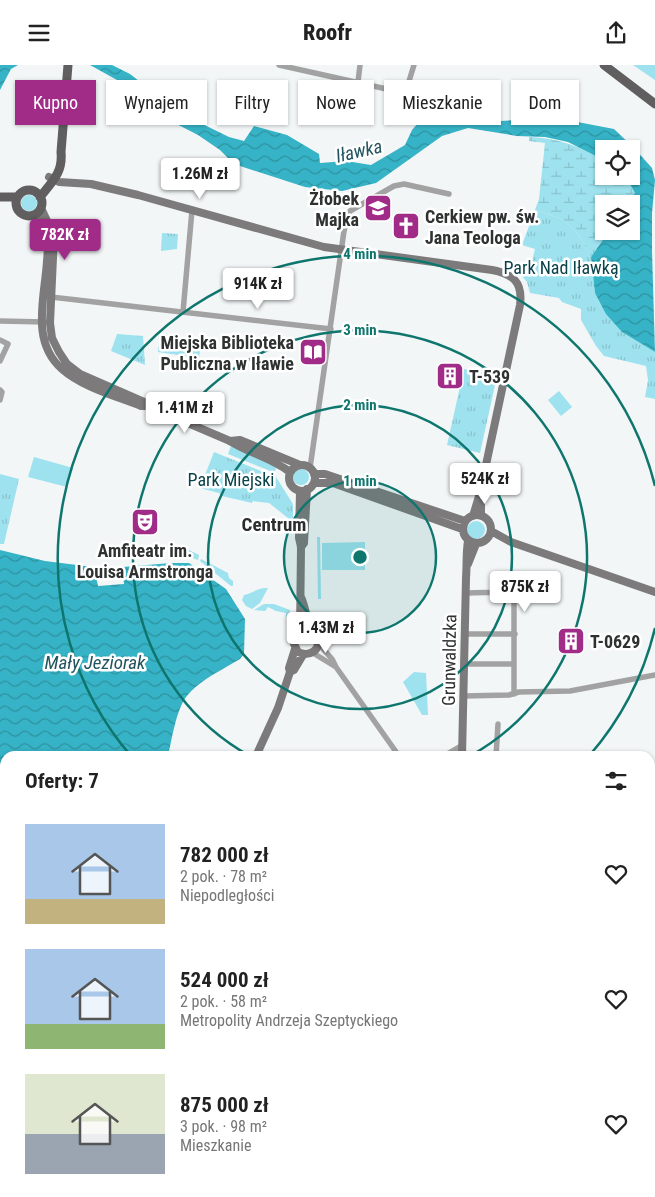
<!DOCTYPE html>
<html lang="pl">
<meta charset="utf-8">
<style>
:root{--surface:#fff;--page:#f2f2f2;--text:#222;--muted:#767676;--accent:#a02c88}
body{margin:0;font-family:"Roboto Condensed",sans-serif;background:var(--page);color:var(--text);height:100vh;display:flex;flex-direction:column;font-size:19px;white-space:nowrap}
*{box-sizing:border-box;margin:0}
p{font-size:16px;color:var(--muted)}
.icon{flex:none;width:28px;height:28px;fill:none;stroke:currentColor;stroke-width:2;stroke-linecap:round;stroke-linejoin:round}
.map{position:relative;flex:1;overflow:hidden}
.drawer{position:absolute;left:0px;top:686px;width:655px;height:446px;display:flex;flex-direction:column;background:var(--surface);border-radius:15px 15px 0 0;box-shadow:0 1px 4px #0004}
.drawer>*{flex:none}
.banner{position:absolute;left:15px;top:15px;width:625px;height:45px;display:flex;gap:10px}
.controls{position:absolute;left:595px;top:75px;display:grid;gap:10px}
.controls a{display:grid;place-items:center;width:45px;height:45px;border-radius:0px;background:var(--surface);box-shadow:0 1px 4px #0004;font-size:25px}
.price{position:absolute;translate:-50% -42px;padding:0 11px;border-radius:5px;background:#fff;color:#222;font-size:16px;line-height:32px;filter:drop-shadow(0 1px 2px #0008)}
.price::after{content:'';position:absolute;left:50%;top:30px;width:15px;height:11px;margin-left:-8px;background:inherit;clip-path:polygon(0 0,100% 0,50% 100%)}
.price.active{background:var(--accent);color:#fff}
ul{padding:0;list-style:none}
li{display:flex;align-items:center;gap:15px;height:125px;padding:0 25px}
li span{display:grid;place-items:center;flex:none;width:140px;height:100px;border-radius:0px;color:#555}
li>.icon{margin-inline-start:auto}
span .icon{width:60px;height:60px;fill:#fffc;stroke-width:1}
li b{font-size:21px}
h2{display:flex;justify-content:space-between;align-items:center;height:60px;padding:0 25px;font-size:21px}
.tag{padding:0 18px;border-radius:0px;background:var(--surface);box-shadow:0 1px 4px #0004;font-size:18px;line-height:45px}
.tag.active{background:var(--accent);color:#fff}
header{display:flex;justify-content:space-between;align-items:center;height:65px;padding:0 25px;background:var(--surface);font-size:22px;font-weight:800}
.map>svg:first-child{display:block}
</style>
<header><svg class="icon" aria-label="menu" viewBox="0 0 24 24"><path d="M4 6h16M4 12h16M4 18h16"/></svg>Roofr<svg class="icon" aria-label="share" viewBox="0 0 24 24"><path d="M12 15V3M7 8l5-5 5 5M5 13v7h14v-7"/></svg></header>
<div class="map">
<svg width="655" height="1132" viewBox="0 0 655 1132">
<defs>
<pattern id="wetland-marsh" width="20" height="14" patternUnits="userSpaceOnUse" patternTransform="scale(1.25)"><rect width="20" height="14" fill="#9de2ee"/><path d="M1 5h8M5 5V1M11 12h8M15 12V8" fill="none" stroke="#88c2cd"/></pattern>
<pattern id="park-tufts" width="24" height="20" patternUnits="userSpaceOnUse" patternTransform="scale(1.25)"><rect width="24" height="20" fill="#9de2ee"/><path d="M3 7l-1-3M5 7V3M7 7l1-3M15 17l-1-3M17 17v-4M19 17l1-3" fill="none" stroke="#88c2cd"/></pattern>
<pattern id="water-waves" width="16" height="10" patternUnits="userSpaceOnUse" patternTransform="scale(1.25)"><rect width="16" height="10" fill="#36b3c6"/><path d="M0 5q4-4 8 0t8 0" fill="none" stroke="#2e92a1"/></pattern>
</defs>
<rect width="100%" height="100%" fill="#f2f6f7"/>
<path fill="#9de2ee" d="M633 0H655V15Z
M21 138a8 8 0 1 1 16 0a8 8 0 1 1-16 0Z
M559 326 572 342 561 351 548 335Z
M231 381 277 401 275 406 273 407 228 389Z
M34 392 73 403 67 422 28 412Z
M293 412a8 8 0 1 1 16 0a8 8 0 1 1-16 0Z
M467 465a9 9 0 1 1 18 0a9 9 0 1 1-18 0Z
M317 472H320L321 534H318Z
M365 477V505H322V478Z
M170 479 181 485 183 482 199 490 198 495 190 492 178 491 170 481Z
M201 494 228 508 229 513 233 516V521H231L200 496Z
M268 523 260 538 252 544 246 541 242 535 244 530C253 528 259 522 268 523Z
M264 539H274L290 545V553L286 552V548L276 546 268 542 265 546 254 545Z
M414 607 426 608 428 650H422L403 617Z"/>
<path fill="url(#wetland-marsh)" d="M529 72C558 73 579 81 604 95V111H625L635 128 627 139H604V166H609L591 192 578 169 562 154 535 145 539 134 545 78 529 76Z"/>
<path fill="url(#park-tufts)" d="M535 145 562 154 578 169 591 192 595 228 622 267 655 287V334L645 332 648 315 646 301 604 291 596 281 581 255V244L562 237 559 233 530 228 527 217 517 205 532 196 535 184 522 180Z
M162 168 178 169 177 184 161 186Z
M117 269 143 271 145 300 111 286Z
M160 273 201 278 199 293 158 287Z
M464 304 497 311 480 388 447 380Z
M214 387 276 412 293 439V457L269 438 253 436 252 438 222 431 219 428 200 423Z
M0 409 19 414 4 479H0Z"/>
<path fill="url(#water-waves)" d="M0 0H18L11 4 0 25Z
M90 0H112L130 9 180 48 229 72 244 76 254 61 287 70 319 89 320 98 346 96 371 100 405 80 412 65 425 50 432 51 443 59 455 53 471 56 478 53 493 58 500 56 535 54 567 55 614 64 635 84 652 103 655 115 652 148V186L655 287 622 267 606 249 595 228 591 192 609 166H631V139H627L635 128 625 111H631V84H604V95L568 77 545 72 517 71 468 63 442 71 376 118 342 126 305 122 234 99 220 85 198 70 161 51 134 27 117 15Z
M0 485 45 496 93 502H123L171 498H189L226 524 245 554 244 589 240 594C222 605 199 615 186 632 176 646 172 674 168 691H5V822L0 823Z
M0 994 5 995V1030L0 1036Z"/>
<path fill="#f2f6f7" d="M123 508 124 519 98 521 96 511Z"/>
<g fill="none" stroke-linecap="round" stroke-linejoin="round">
<path stroke="#a3a2a3" stroke-width="5.5" d="M279 0 400 27 406 26 414 0
M358 17 360 0
M51 232 331 264
M183 247 192 145
M0 256 45 257
M0 275 8 279 0 296
M0 325 2 327 0 335
M310 403 344 166 350 146 394 121 404 119 449 129
M465 528C479 528 503 525 514 533V629
M465 569H515
M318 578 332 594 336 602 399 691
M313 588 336 602
M464 599H514
M464 631 509 630 519 627 570 626 655 610
M444 691 463 680
M496 691 498 659
M650 864 655 866
M0 916H5
M650 928 655 932
M360 1128 361 1132
M266 1132 283 1128"/>
<path stroke="#7c7a7b" stroke-width="8" d="M49 112 59 117 91 119 138 130 324 182 492 205C513 209 523 217 520 240L480 428 473 451
M41 143 54 171 50 258 52 273 59 287 67 299 80 309 144 337 148 341
M34 150C39 155 43 159 46 165 49 175 48 185 47 196 45 232 30 276 62 304 82 322 116 331 141 341H148L230 376C249 388 272 393 290 407
M230 376 240 375 300 400
M289 413a13 13 0 1 1 26 0a13 13 0 1 1-26 0Z
M314 409H325L465 456
M314 418H333L462 464
M481 430V451
M463 464a14 14 0 1 1 28 0a14 14 0 1 1-28 0Z
M491 466 511 477 655 527
M301 482 304 478 307 424
M468 499 476 479
M301 532C305 541 306 550 309 559 311 564 315 568 317 573 322 586 308 592 298 587L294 579 296 571 305 566 314 569
M300 568 301 482 299 473 300 426
M290 607 294 605 303 590
M256 691 278 643 290 607 289 603 295 584
M462 691 466 513C467 500 466 488 468 476
M0 847H5
M287 1128V1132
M594 1128 596 1132
M140 1132 142 1128"/>
<path stroke="#605e5f" stroke-width="9" d="M604 0 655 39
M16 138a13 13 0 1 1 26 0a13 13 0 1 1-26 0Z
M0 132H17
M40 132C53 116 63 107 61 87L68 0"/>
<g stroke="#616363" stroke-width="4">
<path id="rail" d="M650 876 655 878
M0 904H5"/>
</g>
<use href="#rail" stroke="#fff" stroke-width="2" stroke-dasharray="5.5" stroke-linecap="butt"/>
</g>
<circle cx="360" cy="492" r="76" fill="#0f766e" fill-opacity=".12"/>
<g fill="none" stroke="#0f766e" stroke-width="2.5">
<circle cx="360" cy="492" r="76"/>
<circle cx="360" cy="492" r="152"/>
<path d="M250 691A227 227 0 1 1 470 691"/>
<path d="M655 563A303 303 0 0 1 589 691M131 691A303 303 0 1 1 655 421"/>
</g>
<defs>
<g id="school-square" transform="scale(1.4375)"><rect x="-9" y="-9" width="18" height="18" rx="4" fill="#a02c88" stroke="#fff"/><path d="M0-5L7-2L0 1L-7-2ZM-4 1L0 2.5L4 1V4Q0 6-4 4Z" fill="#fff"/></g>
<g id="church-square" transform="scale(1.4375)"><rect x="-9" y="-9" width="18" height="18" rx="4" fill="#a02c88" stroke="#fff"/><path d="M-1.2-6h2.4v3.5h3.3v2.4h-3.3V6h-2.4V-.1h-3.3v-2.4h3.3Z" fill="#fff"/></g>
<g id="library-square" transform="scale(1.4375)"><rect x="-9" y="-9" width="18" height="18" rx="4" fill="#a02c88" stroke="#fff"/><path d="M-6-4Q-3-5.5-.7-3.5V5Q-3 3-6 4ZM6-4Q3-5.5 .7-3.5V5Q3 3 6 4Z" fill="#fff"/></g>
<g id="building-square" transform="scale(1.4375)"><rect x="-9" y="-9" width="18" height="18" rx="4" fill="#a02c88" stroke="#fff"/><path d="M-4-6H4V6H1V3H-1V6H-4ZM-2.5-4.3h1.7v1.8h-1.7ZM.8-4.3h1.7v1.8H.8ZM-2.5-1h1.7V.8h-1.7ZM.8-1h1.7V.8H.8Z" fill="#fff"/></g>
<g id="theatre-square" transform="scale(1.4375)"><rect x="-9" y="-9" width="18" height="18" rx="4" fill="#a02c88" stroke="#fff"/><path d="M-5-5.5Q0-4 5-5.5V0Q5 5 0 6Q-5 5-5 0ZM-3.3-2.5H-1v1.5H-3.3ZM1-2.5H3.3v1.5H1ZM-2.8 1Q0 5.5 2.8 1Z" fill="#fff"/></g>
</defs>
<g fill-rule="evenodd">
<use href="#school-square" x="378" y="143"/>
<use href="#church-square" x="406" y="161"/>
<use href="#library-square" x="313" y="287"/>
<use href="#building-square" x="450" y="311"/>
<use href="#theatre-square" x="145" y="457"/>
<use href="#building-square" x="571" y="576"/>
</g>
<g text-anchor="middle" dominant-baseline="central" stroke-width="5" stroke-linejoin="round" paint-order="stroke">
<g font-size="18" font-weight="bold" fill="#303131" stroke="#fff" text-anchor="start">
<text x="359" y="133" text-anchor="end">Żłobek<tspan x="359" dy="21">Majka</tspan></text>
<text x="425" y="151">Cerkiew pw. św.<tspan x="425" dy="21">Jana Teologa</tspan></text>
<text x="294" y="277" text-anchor="end">Miejska Biblioteka<tspan x="294" dy="21">Publiczna w Iławie</tspan></text>
<text x="469" y="311">T-539</text>
<text x="145" y="485" text-anchor="middle">Amfiteatr im.<tspan x="145" dy="21">Louisa Armstronga</tspan></text>
<text x="590" y="576">T-0629</text>
</g>
<g font-size="18" fill="#0a424a" stroke="#fff">
<text x="561" y="202">Park Nad Iławką</text>
<text x="231" y="414">Park Miejski</text>
</g>
<g font-size="18" fill="#303131" stroke="#fff">
<text transform="translate(449 595) rotate(-89)">Grunwaldzka</text>
</g>
<g font-size="19" font-style="italic" fill="#22555e" stroke="#fff">
<text transform="translate(359 86) rotate(-13)">Iławka</text>
<text x="95" y="597">Mały Jeziorak</text>
</g>
<g font-size="19" font-weight="bold" fill="#2b2e2e" stroke="#fff">
<text x="274" y="459">Centrum</text>
</g>
</g>
<circle cx="360" cy="492" r="8" fill="#0f766e" stroke="#fff" stroke-width="2.5"/>
<g font-size="15" text-anchor="middle" font-weight="bold" fill="#0f766e" stroke="#fff" stroke-width="5" stroke-linejoin="round" paint-order="stroke">
<text x="360" y="194">4 min</text>
<text x="360" y="270">3 min</text>
<text x="360" y="345">2 min</text>
<text x="360" y="421">1 min</text>
</g>
</svg>
<div class="controls">
<a><svg class="icon" aria-label="locate" viewBox="0 0 24 24"><circle cx="12" cy="12" r="6"/><path d="M12 2v4M12 18v4M2 12h4M18 12h4"/></svg></a>
<a><svg class="icon" aria-label="layers" viewBox="0 0 24 24"><path d="M12 4l9 5-9 5-9-5zM3 14l9 5 9-5"/></svg></a>
</div>
<b class="price" style="left:200px;top:135px">1.26M zł</b>
<b class="price active" style="left:65px;top:196px">782K zł</b>
<b class="price" style="left:258px;top:245px">914K zł</b>
<b class="price" style="left:185px;top:369px">1.41M zł</b>
<b class="price" style="left:485px;top:440px">524K zł</b>
<b class="price" style="left:525px;top:548px">875K zł</b>
<b class="price" style="left:326px;top:589px">1.43M zł</b>
<div class="banner">
<a class="tag active">Kupno</a>
<a class="tag">Wynajem</a>
<a class="tag">Filtry</a>
<a class="tag">Nowe</a>
<a class="tag">Mieszkanie</a>
<a class="tag">Dom</a>
</div>
<section class="drawer">
<h2>Oferty: 7<svg class="icon" aria-label="filters" viewBox="0 0 24 24"><path d="M4 7h16M4 17h16"/><circle cx="9" cy="7" r="2"/><circle cx="15" cy="17" r="2"/></svg></h2>
<ul>
<li><span style="background:linear-gradient(#a9c7e8 75%,#c2b280 0)"><svg class="icon" aria-label="home" viewBox="0 0 24 24"><path d="M3 11l9-7 9 7M6 9v11h12V9"/></svg></span><div><b>782 000 zł</b><p>2 pok. · 78 m²</p><p>Niepodległości</p></div><svg class="icon" aria-label="heart" viewBox="0 0 24 24"><path d="M12 20l-8-8c-3-5 5-10 8-4 3-6 11-1 8 4z"/></svg></li>
<li><span style="background:linear-gradient(#a9c7e8 75%,#8fb573 0)"><svg class="icon" aria-label="home" viewBox="0 0 24 24"><path d="M3 11l9-7 9 7M6 9v11h12V9"/></svg></span><div><b>524 000 zł</b><p>2 pok. · 58 m²</p><p>Metropolity Andrzeja Szeptyckiego</p></div><svg class="icon" aria-label="heart" viewBox="0 0 24 24"><path d="M12 20l-8-8c-3-5 5-10 8-4 3-6 11-1 8 4z"/></svg></li>
<li><span style="background:linear-gradient(#dfe7d0 60%,#9aa5b1 0)"><svg class="icon" aria-label="home" viewBox="0 0 24 24"><path d="M3 11l9-7 9 7M6 9v11h12V9"/></svg></span><div><b>875 000 zł</b><p>3 pok. · 98 m²</p><p>Mieszkanie</p></div><svg class="icon" aria-label="heart" viewBox="0 0 24 24"><path d="M12 20l-8-8c-3-5 5-10 8-4 3-6 11-1 8 4z"/></svg></li>
</ul>
</section>
</div>
